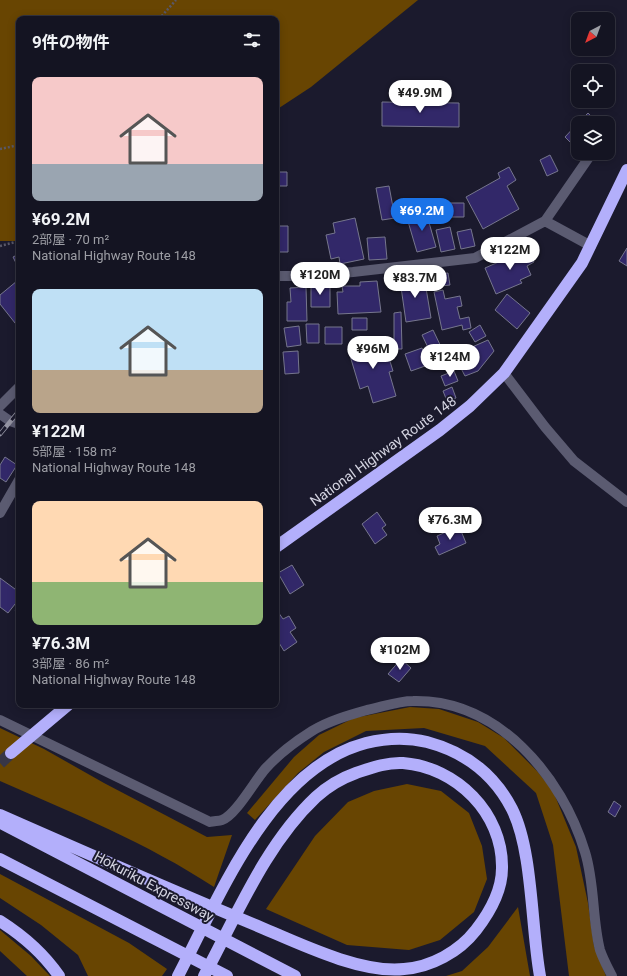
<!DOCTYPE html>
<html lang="ja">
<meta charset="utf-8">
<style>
:root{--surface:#141422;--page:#21212f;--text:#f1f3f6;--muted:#9d9ea5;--line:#333340;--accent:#1a73e8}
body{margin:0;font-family:Roboto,"Noto Sans JP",sans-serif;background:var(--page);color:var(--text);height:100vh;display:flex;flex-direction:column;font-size:15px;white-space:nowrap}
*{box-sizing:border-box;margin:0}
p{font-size:13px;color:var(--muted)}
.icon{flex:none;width:22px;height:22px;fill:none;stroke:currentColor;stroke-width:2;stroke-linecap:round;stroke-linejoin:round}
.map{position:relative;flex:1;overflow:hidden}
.sheet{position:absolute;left:16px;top:16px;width:263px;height:692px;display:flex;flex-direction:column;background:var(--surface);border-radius:8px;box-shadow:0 2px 10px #0003,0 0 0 1px var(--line)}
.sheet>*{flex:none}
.needle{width:26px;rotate:221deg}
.controls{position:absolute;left:571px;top:12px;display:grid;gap:8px}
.controls a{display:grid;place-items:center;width:44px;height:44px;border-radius:8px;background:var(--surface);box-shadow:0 2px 10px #0003,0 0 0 1px var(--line);font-size:20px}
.price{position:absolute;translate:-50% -34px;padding:0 9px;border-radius:14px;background:#fff;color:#222;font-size:13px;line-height:26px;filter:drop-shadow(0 1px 2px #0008)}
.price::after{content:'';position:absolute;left:50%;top:24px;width:12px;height:9px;margin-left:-6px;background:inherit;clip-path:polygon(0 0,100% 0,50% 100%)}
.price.current{background:var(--accent);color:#fff}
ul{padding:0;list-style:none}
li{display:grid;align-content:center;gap:8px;height:212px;padding:0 16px}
li span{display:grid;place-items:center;height:124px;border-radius:8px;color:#555}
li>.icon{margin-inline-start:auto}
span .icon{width:72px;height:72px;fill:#fffc;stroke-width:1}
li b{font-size:17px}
h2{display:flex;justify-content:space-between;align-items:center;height:48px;padding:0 16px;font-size:17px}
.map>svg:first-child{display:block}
</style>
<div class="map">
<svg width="627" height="976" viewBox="0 0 627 976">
<rect width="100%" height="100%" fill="#1b1a2d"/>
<path fill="#684502" d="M0 0H418L311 87 276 110V19H19V241H0Z
M410 707 439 709 478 722 504 738 537 771 553 791 576 847 588 903 594 946 606 976H569L553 845 536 793 485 746 424 728 366 731 324 752 298 773 255 820 247 813 294 757 319 735 354 718Z
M0 728 44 749 104 783 207 837 232 835 214 887C147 843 73 813 0 781Z
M407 784 441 791 469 813 482 846 487 879 474 912 440 940 409 950 347 945 266 909 315 836 348 802 374 791Z
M0 874 129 943 167 969 162 976H88L78 955 41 925 0 898Z
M518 907 530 976H446L462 971 488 947Z
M0 930 31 956 50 976H27L0 951Z"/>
<path fill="#322869" stroke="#76768d" d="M382 102 459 103V127L382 126Z
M588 113 598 123H578Z
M578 123V143L575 147 565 137Z
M550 155 558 171 547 176 540 160Z
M509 167 516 180 507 186 519 209 483 229 466 197 500 178 498 173Z
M276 172H287V186H276Z
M389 186 395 218 382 220 376 188Z
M450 203H464V217H450Z
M426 212 436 247 417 252 407 218Z
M355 218 364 259 340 264 339 257 331 259 326 235 335 233 333 223Z
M276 226H288V252H276Z
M450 227 455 249 441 252 436 230Z
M471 229 475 246 461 249 457 232Z
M385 237 387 259 369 260 367 238Z
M627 248V266L619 261Z
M528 249 534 262 527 266 531 275 520 280 522 283 496 294 485 268Z
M19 254V269L13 257Z
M448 273 450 285 432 287 430 275Z
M424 276 431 318 406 322 400 280Z
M17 281 19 283V328L0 304V295Z
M377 281 381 312 338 314 337 292H343L342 286H360V282Z
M311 285 330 286V307H311Z
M306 287 307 321H287V302H291L290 288Z
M443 290 445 299 460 296 462 306 457 307 460 319 469 317 471 328 463 330 462 325 442 330 434 292Z
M507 294 530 313 517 329 495 310Z
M401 312 402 349H394V313Z
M352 318H367V330H352Z
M306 324H319V343H307Z
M480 325 486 336 475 342 469 332Z
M299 326 301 345 287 347 284 328Z
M325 327H342V344H325Z
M433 330 444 353 433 358 422 335Z
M383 339 393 371 389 372 396 396 373 403 368 386 360 389 348 349Z
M488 340 494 351 478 371 465 376 454 355Z
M422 348 428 365 411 371 405 354Z
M298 351 299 373 285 374 283 352Z
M454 371 458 381 445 386 441 376Z
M452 387 456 398 447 401 443 391Z
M5 457 17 465 6 482 0 478V465Z
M377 512 386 525 382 528 387 535 375 544 362 524Z
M459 526 466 543 439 555 435 547 440 544 437 536Z
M292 565 304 585 290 594 278 573Z
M0 578 19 592V599L8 613 0 607Z
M19 606V615L15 611Z
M276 609 283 619 289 616 296 628 290 632 297 642 284 651 276 638Z
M401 659 411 668 399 682 388 674Z
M614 801 621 806 615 817 608 812Z"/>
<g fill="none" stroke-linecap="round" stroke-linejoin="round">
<path stroke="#373648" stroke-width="12" stroke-dasharray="12 6" stroke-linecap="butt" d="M0 763 11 753"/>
<path stroke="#595869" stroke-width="2.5" stroke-dasharray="2 2" stroke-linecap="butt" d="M159 19 176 0
M0 149 19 145
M0 246 19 241"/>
<path stroke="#5b5b71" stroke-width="10" d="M545 221 592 153
M276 276H305L353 272 475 258 545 221 591 246
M504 373 545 427 574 461 627 502
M0 406 19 387
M0 414 10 421 19 424
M0 513 19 480
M0 720 210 822C214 821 219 821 222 820 236 815 255 780 266 768 279 754 296 741 312 731 328 721 349 715 367 710 382 707 398 701 413 701 498 699 562 776 585 852 595 884 592 919 600 950 603 959 608 968 612 976"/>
<path stroke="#b3affb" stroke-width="12" d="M276 547 440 430 470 406 504 373 582 263 627 170
M11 753 68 705
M0 815C84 852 168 889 253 924 294 941 359 974 404 969 431 967 459 952 476 930 490 912 502 891 502 868 503 813 456 767 403 763 387 762 371 768 356 773 342 778 327 787 316 797 265 845 237 915 204 976
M1 823 295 976
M0 859 227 976
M0 921C22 935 44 954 59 976
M178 976C220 896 270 768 366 743 386 738 407 737 427 742 465 752 494 774 512 809 533 851 531 927 540 976"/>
<g stroke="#9494a3" stroke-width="4.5">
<path id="rail" d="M0 434 19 411"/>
</g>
<use href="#rail" stroke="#1b1a2d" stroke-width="3" stroke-dasharray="9" stroke-linecap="butt"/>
</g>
<g text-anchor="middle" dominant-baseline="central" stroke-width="4" stroke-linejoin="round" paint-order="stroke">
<g font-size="14" fill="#d4d4e1" stroke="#1b1a2d">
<text transform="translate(383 451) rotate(-36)">National Highway Route 148</text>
<text transform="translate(154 886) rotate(28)">Hokuriku Expressway</text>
</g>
</g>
</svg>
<div class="controls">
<a><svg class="needle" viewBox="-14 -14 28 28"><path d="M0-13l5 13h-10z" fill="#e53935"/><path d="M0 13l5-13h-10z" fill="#9d9ea5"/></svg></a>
<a><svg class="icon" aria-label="locate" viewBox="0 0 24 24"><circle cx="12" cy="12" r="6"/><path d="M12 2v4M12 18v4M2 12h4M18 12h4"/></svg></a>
<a><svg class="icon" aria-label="layers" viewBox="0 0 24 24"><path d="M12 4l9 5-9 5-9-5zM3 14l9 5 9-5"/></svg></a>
</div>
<b class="price" style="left:420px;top:114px">¥49.9M</b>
<b class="price current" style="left:422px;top:232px">¥69.2M</b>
<b class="price" style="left:510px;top:271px">¥122M</b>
<b class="price" style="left:320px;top:296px">¥120M</b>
<b class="price" style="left:415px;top:299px">¥83.7M</b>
<b class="price" style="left:373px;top:370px">¥96M</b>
<b class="price" style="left:450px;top:378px">¥124M</b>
<b class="price" style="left:450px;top:541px">¥76.3M</b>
<b class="price" style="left:400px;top:671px">¥102M</b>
<section class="sheet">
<h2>9件の物件<svg class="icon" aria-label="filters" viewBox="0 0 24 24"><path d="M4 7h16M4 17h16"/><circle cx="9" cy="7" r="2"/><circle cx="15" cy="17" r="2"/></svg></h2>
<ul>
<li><span style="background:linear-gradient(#f6c9c9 70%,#9aa5b1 0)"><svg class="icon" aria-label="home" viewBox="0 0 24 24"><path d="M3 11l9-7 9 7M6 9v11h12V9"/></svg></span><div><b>¥69.2M</b><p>2部屋 · 70 m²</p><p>National Highway Route 148</p></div></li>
<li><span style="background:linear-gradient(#bfe0f5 65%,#b9a48a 0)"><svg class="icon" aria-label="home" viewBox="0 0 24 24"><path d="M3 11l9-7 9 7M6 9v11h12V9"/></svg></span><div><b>¥122M</b><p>5部屋 · 158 m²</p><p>National Highway Route 148</p></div></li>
<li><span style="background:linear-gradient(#ffd9b3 65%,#8fb573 0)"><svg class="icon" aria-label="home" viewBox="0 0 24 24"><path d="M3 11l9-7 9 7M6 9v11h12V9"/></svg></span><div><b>¥76.3M</b><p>3部屋 · 86 m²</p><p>National Highway Route 148</p></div></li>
</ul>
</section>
</div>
